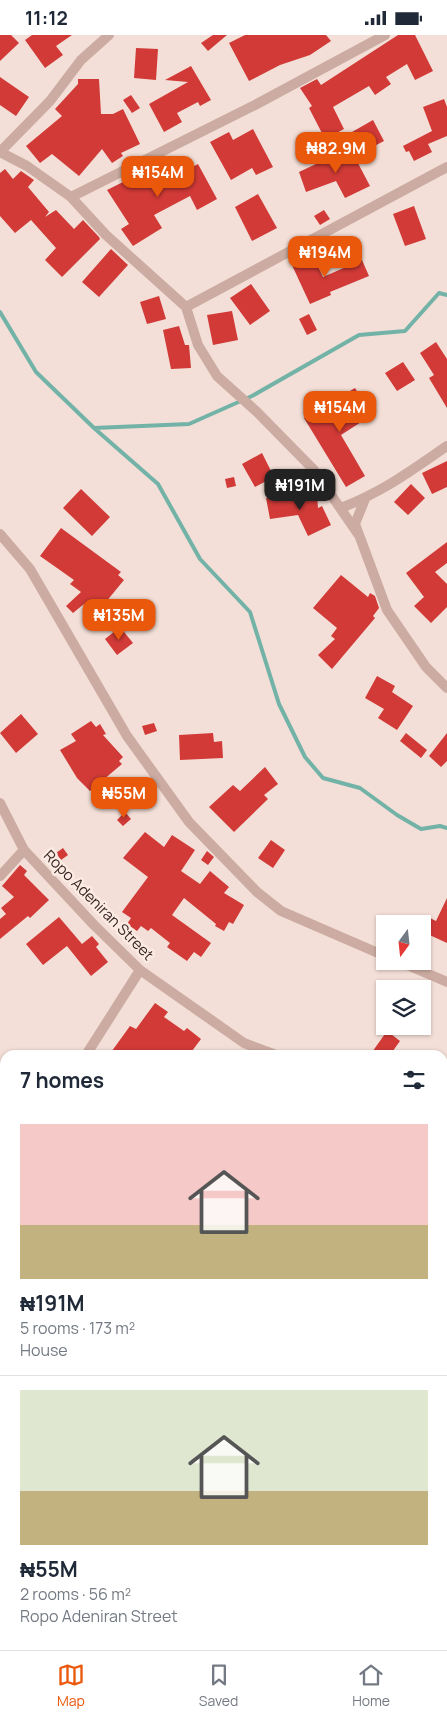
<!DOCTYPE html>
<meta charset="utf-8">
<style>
:root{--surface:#fff;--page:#f6f6f7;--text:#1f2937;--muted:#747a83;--line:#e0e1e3;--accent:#ea580c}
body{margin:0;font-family:Manrope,sans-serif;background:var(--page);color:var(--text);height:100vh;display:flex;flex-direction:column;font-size:19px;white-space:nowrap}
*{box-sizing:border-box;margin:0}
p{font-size:16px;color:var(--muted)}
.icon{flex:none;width:28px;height:28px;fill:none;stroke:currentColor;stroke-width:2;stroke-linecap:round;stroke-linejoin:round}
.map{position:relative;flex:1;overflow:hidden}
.drawer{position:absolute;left:0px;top:1015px;width:448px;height:600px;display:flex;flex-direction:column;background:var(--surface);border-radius:15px 15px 0 0;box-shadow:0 1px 4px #0004}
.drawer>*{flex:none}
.needle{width:32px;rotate:195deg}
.controls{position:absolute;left:376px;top:880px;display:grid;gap:10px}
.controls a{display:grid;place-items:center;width:55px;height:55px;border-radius:0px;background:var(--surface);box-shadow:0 1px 4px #0004;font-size:25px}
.price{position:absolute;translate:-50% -42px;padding:0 11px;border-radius:10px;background:var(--accent);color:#fff;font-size:16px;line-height:32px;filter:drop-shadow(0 1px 2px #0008)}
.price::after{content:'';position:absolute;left:50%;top:30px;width:15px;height:11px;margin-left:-8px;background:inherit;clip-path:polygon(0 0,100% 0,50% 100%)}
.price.selected{background:#222;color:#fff}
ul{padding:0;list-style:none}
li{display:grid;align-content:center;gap:10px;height:265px;padding:0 20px}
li+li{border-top:1px solid var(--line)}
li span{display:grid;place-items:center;height:155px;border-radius:0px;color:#555}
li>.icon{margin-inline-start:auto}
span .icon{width:90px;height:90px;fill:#fffc;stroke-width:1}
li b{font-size:21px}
h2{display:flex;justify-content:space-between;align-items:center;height:60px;padding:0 20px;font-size:21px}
.status{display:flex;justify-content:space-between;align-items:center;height:35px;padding:0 25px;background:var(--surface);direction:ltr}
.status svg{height:14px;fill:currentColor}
.tabs{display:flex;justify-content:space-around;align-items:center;height:70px;border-top:1px solid var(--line);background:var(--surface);font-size:14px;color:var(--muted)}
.tabs a{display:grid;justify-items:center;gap:2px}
.tabs .selected{color:var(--accent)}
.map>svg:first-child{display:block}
</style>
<div class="status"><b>11:12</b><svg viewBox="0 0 49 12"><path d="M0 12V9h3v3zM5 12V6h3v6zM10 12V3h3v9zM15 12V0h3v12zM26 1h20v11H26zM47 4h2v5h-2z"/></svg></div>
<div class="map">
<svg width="447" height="1615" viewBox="0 0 447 1615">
<rect width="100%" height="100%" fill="#f3dfd7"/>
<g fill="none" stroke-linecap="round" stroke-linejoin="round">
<path stroke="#73b3a7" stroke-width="4" d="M0 277 36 337 94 393 158 449 200 524 250 577 279 669 305 722 323 743 360 753 397 780 421 794 440 791 447 793
M94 393 189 389 252 361 359 300 405 296 439 258 447 260"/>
</g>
<path fill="#d13a37" d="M0 0H11L19 8 0 26Z
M32 0H72L56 11 63 20 45 33 25 5Z
M213 0H227L208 16 201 8Z
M245 0H326L331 6 310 20 280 30 249 46 229 8Z
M398 0H415L433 36 415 45 407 29 386 42 391 49 375 60 369 51 333 72 344 94 325 104 309 73 312 71 300 53 317 44 321 50Z
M136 13 158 14 156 45 134 43Z
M191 31 211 65 200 71 198 67 177 78 182 87 164 97 149 69 188 47 165 45Z
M0 42 29 62 16 81 0 70Z
M78 44H99L101 79H113L123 74 140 109 121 118 123 121 112 128 102 114 79 141 52 119 40 128 26 111 62 81 55 74 78 49Z
M131 60 140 73 132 78 123 65Z
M444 64 447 72V101L428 109 432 117 414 126 409 116 406 117 403 111 432 96 423 72Z
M373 85 384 106 361 118 354 111 358 109 352 97Z
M253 94 273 132 256 140 252 133 231 145 210 107 229 97 233 105Z
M350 113 370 151 345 163 336 146 306 157 299 137Z
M198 129 217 164 197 175 190 161 154 180 162 193 133 211 121 194 129 189 107 155 131 143 132 146 163 130 170 144Z
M5 134 13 144 21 136 34 145 28 152 49 177 45 182 56 175 74 194 83 185 99 202 100 204 62 242 45 225 56 213 31 185 15 198 0 181V138Z
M258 159 277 193 252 206 235 172Z
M414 171 426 204 405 211 393 179Z
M324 175 330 184 320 190 314 181Z
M111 214 128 230 99 262 82 247Z
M312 219 323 242 362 225 369 241 330 257 331 260 310 269 291 228Z
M251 249 270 276 250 290 230 263Z
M159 261 166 284 147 289 140 267Z
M232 276 238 305 213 310 207 280Z
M309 279 317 295 307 300 299 284Z
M179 291 185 310H189L191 333 171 334 163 295Z
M436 307 447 324V373L429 343 434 340 420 318Z
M403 327 415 345 397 356 385 338Z
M355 353 372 380 341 400 365 441 346 452 304 383Z
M262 418 274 442 255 452 242 429Z
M447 426V452L432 459 422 438Z
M234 442 236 451 227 453 225 444Z
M411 449 425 463 408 480 394 467Z
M81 454 110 482 92 501 63 473Z
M317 459 318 473 322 471 331 490 308 501 298 480 270 484 266 463Z
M61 493 121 537 118 540 124 545 96 579 84 569 73 578 66 571 81 557 70 549 74 545 40 521Z
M447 507V528L435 537 447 549V572L431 588 414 571 424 562 406 538Z
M341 540 368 562 370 558 375 561 379 573 373 581 375 583 332 634 318 620 335 604 331 601 337 593 313 573Z
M120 592 133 608 117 620 105 604Z
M377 641 395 651 392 657 413 671 397 695 378 683 384 674 365 663Z
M21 679 38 699 16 718 0 698Z
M91 686 96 692 100 689 106 699 103 700 123 722 119 726 122 729 90 756 77 743 60 715 76 706 71 699Z
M154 688 157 696 145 700 142 691Z
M213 698 214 707 222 706 223 723 180 725 179 700Z
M406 698 427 715 421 723 400 706Z
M447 698V726L441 732 429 721Z
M265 732 278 749 264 760 268 764 234 797 209 772 233 750 240 756Z
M125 777 131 784 123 791 117 785Z
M145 797 164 812 172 800 195 815 181 836 200 849 210 836 229 852 224 858 244 870 233 889 229 887 224 896 215 891 216 889 184 863 172 880 211 908 201 922 194 917 187 926 167 912 170 908 151 893 148 896 141 891 137 896 127 889 131 883 122 877 148 842 123 823Z
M271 805 285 815 273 833 258 823Z
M63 813 68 820 61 825 56 818Z
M207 816 214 822 208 830 201 825Z
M20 830 27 836 24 840 49 865 30 883 28 881 0 904V884L6 879 1 873 14 862 2 851Z
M447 863V908L423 897 430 883 436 886Z
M59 882 82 909 92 901 99 909 96 912 108 927 91 941 67 911 43 930 26 909Z
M155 968 168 977 164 982 184 996 187 993 201 1004 189 1020H109L130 991 136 994Z
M387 996 400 1006 390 1020H370Z"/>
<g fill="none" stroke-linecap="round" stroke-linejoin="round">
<path stroke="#ccaca2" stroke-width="10" d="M0 117 27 131 71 162 106 200 186 272 198 310 217 341 257 377 314 435 358 499
M0 117 50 66 81 25 109 0
M71 162 255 70 385 0
M186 272 447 132
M365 464 355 489 387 575 426 632 447 653
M341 473C384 456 409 437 447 411
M0 499 30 534 127 701 189 787 257 857 281 876 385 921
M0 768 24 815 94 890 140 935 244 1008 276 1020
M0 841 24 815
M398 926 447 947
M86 1020 140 935
M442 1070 447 1064
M0 1195 5 1183
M442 1338 447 1333
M0 1379 5 1383
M0 1562 5 1566
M61 1610 67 1615
M290 1610 297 1615
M46 1615 50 1610"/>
<path stroke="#ccaca2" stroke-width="12" d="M0 1177 5 1181
M442 1523 447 1527"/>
</g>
<g text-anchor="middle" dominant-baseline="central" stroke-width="5" stroke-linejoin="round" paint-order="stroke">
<g font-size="15" fill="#362725" stroke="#fbebe3">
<text transform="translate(99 870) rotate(45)">Ropo Adeniran Street</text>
</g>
</g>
</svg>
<div class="controls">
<a><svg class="needle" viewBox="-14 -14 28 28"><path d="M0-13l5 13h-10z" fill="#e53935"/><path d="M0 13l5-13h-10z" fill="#747a83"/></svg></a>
<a><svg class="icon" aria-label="layers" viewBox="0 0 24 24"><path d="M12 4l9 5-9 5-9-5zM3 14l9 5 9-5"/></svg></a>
</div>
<b class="price" style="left:336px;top:139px">₦82.9M</b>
<b class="price" style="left:158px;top:163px">₦154M</b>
<b class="price" style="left:325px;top:243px">₦194M</b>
<b class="price" style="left:340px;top:398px">₦154M</b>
<b class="price selected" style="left:300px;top:476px">₦191M</b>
<b class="price" style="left:119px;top:606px">₦135M</b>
<b class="price" style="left:124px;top:784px">₦55M</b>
<section class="drawer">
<h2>7 homes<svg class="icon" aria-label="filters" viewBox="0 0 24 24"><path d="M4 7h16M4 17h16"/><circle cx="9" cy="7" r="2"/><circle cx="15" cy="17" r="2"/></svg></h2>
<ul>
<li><span style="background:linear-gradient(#f6c9c9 65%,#c2b280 0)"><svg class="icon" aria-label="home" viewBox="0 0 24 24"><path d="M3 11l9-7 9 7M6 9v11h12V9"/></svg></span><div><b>₦191M</b><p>5 rooms · 173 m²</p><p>House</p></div></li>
<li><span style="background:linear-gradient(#dfe7d0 65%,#c2b280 0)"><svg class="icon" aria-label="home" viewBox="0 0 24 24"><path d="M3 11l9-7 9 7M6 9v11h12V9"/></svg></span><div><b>₦55M</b><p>2 rooms · 56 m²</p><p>Ropo Adeniran Street</p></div></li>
</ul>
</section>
</div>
<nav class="tabs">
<a class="selected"><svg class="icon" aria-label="map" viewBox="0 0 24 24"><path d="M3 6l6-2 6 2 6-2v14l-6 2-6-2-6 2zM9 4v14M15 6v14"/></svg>Map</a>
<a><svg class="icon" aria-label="saved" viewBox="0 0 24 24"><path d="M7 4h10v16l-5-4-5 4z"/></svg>Saved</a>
<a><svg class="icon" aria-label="home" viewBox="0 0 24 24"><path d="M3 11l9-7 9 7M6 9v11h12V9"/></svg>Home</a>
</nav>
